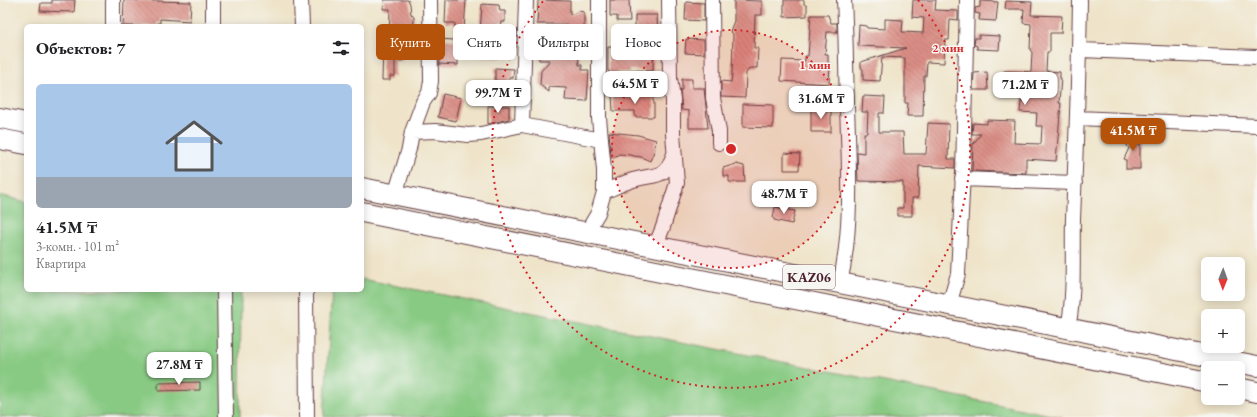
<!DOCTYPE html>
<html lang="ru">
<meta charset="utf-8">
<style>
:root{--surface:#fff;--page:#f6f6f6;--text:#202124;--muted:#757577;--accent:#b45309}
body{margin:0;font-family:"EB Garamond",serif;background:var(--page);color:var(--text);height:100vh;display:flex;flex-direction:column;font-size:15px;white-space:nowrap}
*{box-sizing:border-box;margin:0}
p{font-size:13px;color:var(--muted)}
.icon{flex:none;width:22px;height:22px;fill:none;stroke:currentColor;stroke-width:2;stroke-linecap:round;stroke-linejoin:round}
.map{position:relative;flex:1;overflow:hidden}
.sheet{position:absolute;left:24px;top:24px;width:340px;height:268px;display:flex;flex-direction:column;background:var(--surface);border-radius:6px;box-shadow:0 2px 10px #0003}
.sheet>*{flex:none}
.hud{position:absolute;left:376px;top:24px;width:380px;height:36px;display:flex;gap:8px}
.needle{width:26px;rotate:181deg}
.fabs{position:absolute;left:1201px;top:257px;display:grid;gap:8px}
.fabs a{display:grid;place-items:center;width:44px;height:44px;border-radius:6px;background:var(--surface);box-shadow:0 2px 10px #0003;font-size:20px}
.price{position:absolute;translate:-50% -34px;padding:0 9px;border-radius:8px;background:#fff;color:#222;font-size:13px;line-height:26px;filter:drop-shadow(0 1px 2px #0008)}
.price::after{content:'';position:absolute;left:50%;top:24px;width:12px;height:9px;margin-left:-6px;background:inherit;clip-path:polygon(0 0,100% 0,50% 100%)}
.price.selected{background:var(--accent);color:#fff}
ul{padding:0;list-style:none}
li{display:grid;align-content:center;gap:8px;height:212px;padding:0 12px}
li span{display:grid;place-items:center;height:124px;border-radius:6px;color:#555}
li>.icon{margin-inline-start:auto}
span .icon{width:72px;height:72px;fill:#fffc;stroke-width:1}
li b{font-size:17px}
h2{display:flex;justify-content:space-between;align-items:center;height:48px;padding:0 12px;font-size:17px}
.tag{padding:0 14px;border-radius:6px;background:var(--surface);box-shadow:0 2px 10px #0003;font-size:14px;line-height:36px}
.tag.selected{background:var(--accent);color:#fff}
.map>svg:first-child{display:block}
</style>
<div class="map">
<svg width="1257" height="417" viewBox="0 0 1257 417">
<defs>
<pattern id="building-back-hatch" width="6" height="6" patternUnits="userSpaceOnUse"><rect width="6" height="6" fill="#da8e85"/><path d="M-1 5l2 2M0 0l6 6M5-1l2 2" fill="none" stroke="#b3736d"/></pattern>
</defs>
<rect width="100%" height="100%" fill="#f6f6f2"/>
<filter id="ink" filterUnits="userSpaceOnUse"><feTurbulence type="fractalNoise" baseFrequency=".025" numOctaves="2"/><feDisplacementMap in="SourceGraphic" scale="8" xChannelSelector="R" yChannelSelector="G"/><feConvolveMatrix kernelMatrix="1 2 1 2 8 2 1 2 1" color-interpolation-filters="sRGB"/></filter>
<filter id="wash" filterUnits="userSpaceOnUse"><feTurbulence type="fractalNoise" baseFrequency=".012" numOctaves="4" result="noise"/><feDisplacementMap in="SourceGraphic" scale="16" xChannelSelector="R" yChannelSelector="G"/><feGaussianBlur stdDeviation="0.9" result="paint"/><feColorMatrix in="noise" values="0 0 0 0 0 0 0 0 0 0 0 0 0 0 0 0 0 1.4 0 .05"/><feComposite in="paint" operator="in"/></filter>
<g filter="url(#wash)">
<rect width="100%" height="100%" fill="#efe4c9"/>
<path fill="#88ca83" stroke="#697457" d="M0 195 26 202V290H241L240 417H0Z
M362 279 1062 417H324L332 290H362Z"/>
<g id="blocks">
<path fill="url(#building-back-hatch)" d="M52 0H75L74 12 40 11 41 3H52Z
M124 0 191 2 190 21 160 19V23H157V26H123Z
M384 0H408L410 4 411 14 414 17 413 51H402V61L395 60V76H390V80H382L383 45H389L390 9H383Z
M446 0H466L464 31 480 32 482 4 499 5 500 11H505V22H501L500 27 499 43H503V52H499L498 58 480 57V51L458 50V65L439 64V39L454 40 455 23H445Z
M538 0 570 1V15L579 11 584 12V31H567V24H537Z
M610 0H629L630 21H617V16H610Z
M734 0 762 1V15H755L754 48H758L757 68H750L746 73 745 98 721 97V81L731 82 732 75 733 34 730 31 734 21Z
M784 0H804V4L807 6V16L784 17Z
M913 0H936L935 10 958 11V20L950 19 949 40H945L944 63 927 62 926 76H924L923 116H907L908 103H905V58L882 57 880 81 863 80V70L861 67V62L906 48 858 46 859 25 866 26 867 28 885 29V19L903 20 902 32 923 33 924 18 912 17Z
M980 1 998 2 996 21 979 20 980 14 975 13V8L980 7Z
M1006 1 1032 2 1031 15 1062 16 1061 33H1050V52H1047L1046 71 1060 72V78H1061L1059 103H1061L1056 161 1026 159V173L972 171 973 144 981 134H972L973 123 987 124V120L1015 121 1014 143 1041 144 1042 126H1036L1037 113 1020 112 1021 101H1023V80H1004V71L1031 72 1032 52 1030 50 1031 24 1023 23 1024 9H1005Z
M686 2 704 3V21L685 20Z
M635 15H657L658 38H654L653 71 630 70V72H617V75L609 74V71H608V47L635 48Z
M811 15H828L831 23H837V32H827L825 54H828V63H830L829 84 781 81 782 60 805 61V56H808Z
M979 35 1000 36 999 50 977 49V46L974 45 975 38H979Z
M686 39 704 40V54L685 53Z
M537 40 559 41 561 46 570 47V50H578L579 65H582V70H589L587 101 565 100 566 88 549 87V92L540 85 541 71 550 60H539V49H536Z
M495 68 514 69 513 78H509V86H495Z
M987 72 988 90H973L974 73Z
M682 79H692V88H704L708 128H689V111L682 110 680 90H682Z
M443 94 461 98 456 121 438 117Z
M612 95 653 96V101L654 102V117H635V111H613Z
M863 96 885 97 884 113H879V132H903L904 154H926L928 123 949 124 948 159H955V168L919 166 918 198H912V216H897V208H903V182L858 181 857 152 864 153V133H867L868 112H862Z
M743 104 773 105V128L743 127Z
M488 106H509V119L488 124Z
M811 107H831V132H811Z
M609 132 638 135 656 140 654 147 655 149 650 161 641 157 634 156 630 155 619 154 614 157H611Z
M1124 135 1140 136V169H1126V160L1124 159 1129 148 1127 146 1128 143Z
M784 153 800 154 799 170H784Z
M736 164 744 166 745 182H729V176H723V168Z
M775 207 795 211 792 224 774 220V218H773Z
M200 382V390L158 391V383Z"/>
</g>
</g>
<g filter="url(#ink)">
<use href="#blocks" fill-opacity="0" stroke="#633d43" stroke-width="1"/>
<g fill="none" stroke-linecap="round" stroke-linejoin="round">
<g stroke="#633d43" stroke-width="16">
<path id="minor" d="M213 0V26
M301 0 302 26
M599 0V118L604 170V192
M712 0 713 98 719 131V143
M113 26V0
M1080 50 1257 57
M1078 118 1257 126
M522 125 526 0
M412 132 435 131 468 135 481 134 522 125 601 140
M962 179 1075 183
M395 195 409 149 412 132 423 102 429 93 431 81 430 0
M586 233 598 213 604 192C613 188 623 183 633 180 656 173 664 181 674 154
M655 247 663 227 677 183 673 134V100L670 78 669 0
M840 283C853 227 849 164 847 107 846 71 846 36 844 0
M224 290 226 417
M306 290 307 417
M949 305 958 274 963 173 967 0
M1068 329C1075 293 1072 256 1073 219 1076 146 1079 73 1080 0"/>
</g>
<g stroke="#633d43" stroke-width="22">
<path id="highway" d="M0 118 26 123
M0 139 26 144
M362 188 1257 366
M362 212 1208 382
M1238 388 1257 392"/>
</g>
<use href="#minor" stroke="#fff" stroke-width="14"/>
<use href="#highway" stroke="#fff" stroke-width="20"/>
</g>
</g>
<circle cx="731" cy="149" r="119" fill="#d62828" fill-opacity=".12"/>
<g fill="none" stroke="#d62828" stroke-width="2" stroke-dasharray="2 4">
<circle cx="731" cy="149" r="119"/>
<path d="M918 0A239 239 0 1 1 544 0"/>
</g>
<g text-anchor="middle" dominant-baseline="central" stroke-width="3" stroke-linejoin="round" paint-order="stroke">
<rect fill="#f6f6f2" stroke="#7e6067" stroke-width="1" x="783" y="265" width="52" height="24" rx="3"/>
<g font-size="14" font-weight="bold" fill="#4a1f2b">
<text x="809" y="277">KАZ06</text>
</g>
</g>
<circle cx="731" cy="149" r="6" fill="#d62828" stroke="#f6f6f2" stroke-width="2"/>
<g font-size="12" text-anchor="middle" font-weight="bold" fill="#d62828" stroke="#f6f6f2" stroke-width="3" stroke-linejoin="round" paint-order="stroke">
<text x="948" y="52">2 мин</text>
<text x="815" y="69">1 мин</text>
</g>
</svg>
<div class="fabs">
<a><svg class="needle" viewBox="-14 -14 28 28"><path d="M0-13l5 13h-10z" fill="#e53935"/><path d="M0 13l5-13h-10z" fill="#757577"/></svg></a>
<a>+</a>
<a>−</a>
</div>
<b class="price" style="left:635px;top:105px">64.5M ₸</b>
<b class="price" style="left:1025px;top:106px">71.2M ₸</b>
<b class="price" style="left:498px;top:114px">99.7M ₸</b>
<b class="price" style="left:821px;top:120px">31.6M ₸</b>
<b class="price selected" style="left:1133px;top:152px">41.5M ₸</b>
<b class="price" style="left:784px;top:215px">48.7M ₸</b>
<b class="price" style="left:179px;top:386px">27.8M ₸</b>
<div class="hud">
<a class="tag selected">Купить</a>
<a class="tag">Снять</a>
<a class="tag">Фильтры</a>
<a class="tag">Новое</a>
</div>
<section class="sheet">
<h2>Объектов: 7<svg class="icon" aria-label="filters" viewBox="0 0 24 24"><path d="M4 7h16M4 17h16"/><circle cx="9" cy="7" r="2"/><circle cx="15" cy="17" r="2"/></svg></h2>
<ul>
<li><span style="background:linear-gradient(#a9c7e8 75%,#9aa5b1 0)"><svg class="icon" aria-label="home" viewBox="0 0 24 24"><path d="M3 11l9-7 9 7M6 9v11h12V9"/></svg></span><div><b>41.5M ₸</b><p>3-комн. · 101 m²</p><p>Квартира</p></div></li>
</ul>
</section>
</div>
